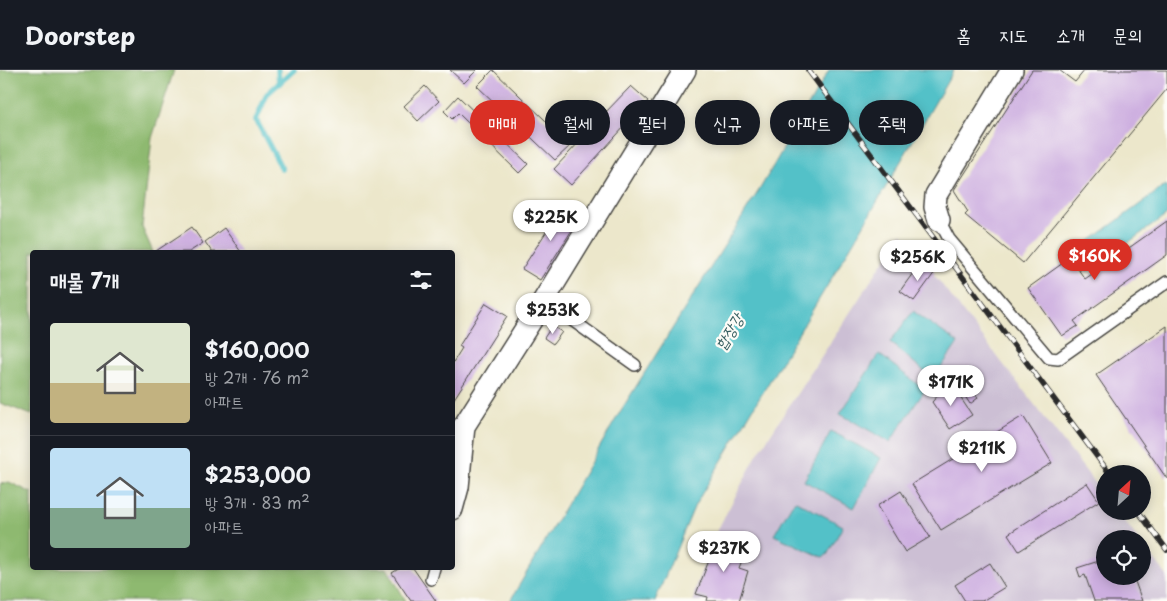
<!DOCTYPE html>
<html lang="ko">
<meta charset="utf-8">
<style>
:root{--surface:#171b24;--page:#20242c;--text:#f1f3f6;--muted:#9ea1a6;--line:#363941;--accent:#d93025}
body{margin:0;font-family:"Playpen Sans","Poor Story",sans-serif;background:var(--page);color:var(--text);height:100vh;display:flex;flex-direction:column;font-size:19px;white-space:nowrap}
*{box-sizing:border-box;margin:0}
p{font-size:16px;color:var(--muted)}
.icon{flex:none;width:28px;height:28px;fill:none;stroke:currentColor;stroke-width:2;stroke-linecap:round;stroke-linejoin:round}
.map{position:relative;flex:1;overflow:hidden}
.side{position:absolute;left:30px;top:180px;width:425px;height:320px;display:flex;flex-direction:column;background:var(--surface);border-radius:5px;box-shadow:0 2px 12px #0003}
.side>*{flex:none}
.banner{position:absolute;left:470px;top:30px;width:475px;height:45px;display:flex;gap:10px}
.needle{width:32px;rotate:26deg}
.tools{position:absolute;left:1096px;top:395px;display:grid;gap:10px}
.tools a{display:grid;place-items:center;width:55px;height:55px;border-radius:50%;background:var(--surface);box-shadow:0 2px 12px #0003;font-size:25px}
.price{position:absolute;translate:-50% -42px;padding:0 11px;border-radius:18px;background:#fff;color:#222;font-size:16px;line-height:32px;filter:drop-shadow(0 1px 2px #0008)}
.price::after{content:'';position:absolute;left:50%;top:30px;width:15px;height:11px;margin-left:-8px;background:inherit;clip-path:polygon(0 0,100% 0,50% 100%)}
.price.selected{background:var(--accent);color:#fff}
ul{padding:0;list-style:none}
li{display:flex;align-items:center;gap:15px;height:125px;padding:0 20px}
li+li{border-top:1px solid var(--line)}
li span{display:grid;place-items:center;flex:none;width:140px;height:100px;border-radius:5px;color:#555}
li>.icon{margin-inline-start:auto}
span .icon{width:60px;height:60px;fill:#fffc;stroke-width:1}
li b{font-size:21px}
h2{display:flex;justify-content:space-between;align-items:center;height:60px;padding:0 20px;font-size:21px}
.chip{padding:0 18px;border-radius:22px;background:var(--surface);box-shadow:0 2px 12px #0003;font-size:18px;line-height:45px}
.chip.selected{background:var(--accent);color:#fff}
header{display:flex;align-items:center;gap:30px;box-sizing:border-box;height:70px;padding:0 25px;background:var(--surface);border-bottom:1px solid var(--line)}
header strong{font-size:24px}
nav{display:flex;gap:28px;margin-inline-start:auto;font-size:18px}
.map>svg:first-child{display:block}
</style>
<header>
<strong>Doorstep</strong>
<nav><a>홈</a><a>지도</a><a>소개</a><a>문의</a></nav>
</header>
<div class="map">
<svg width="1167" height="531" viewBox="0 0 1167 531">
<rect width="100%" height="100%" fill="#fdfcf7"/>
<filter id="ink" filterUnits="userSpaceOnUse"><feTurbulence type="fractalNoise" baseFrequency=".02" numOctaves="2"/><feDisplacementMap in="SourceGraphic" scale="10" xChannelSelector="R" yChannelSelector="G"/><feConvolveMatrix kernelMatrix="1 2 1 2 8 2 1 2 1" color-interpolation-filters="sRGB"/></filter>
<filter id="wash" filterUnits="userSpaceOnUse"><feTurbulence type="fractalNoise" baseFrequency=".0096" numOctaves="4" result="noise"/><feDisplacementMap in="SourceGraphic" scale="20" xChannelSelector="R" yChannelSelector="G"/><feGaussianBlur stdDeviation="1.12" result="paint"/><feColorMatrix in="noise" values="0 0 0 0 0 0 0 0 0 0 0 0 0 0 0 0 0 1.4 0 .05"/><feComposite in="paint" operator="in"/></filter>
<g filter="url(#wash)">
<rect width="100%" height="100%" fill="#ece7cb"/>
<path fill="#ccbfd4" d="M902 163 1105 426V441H1117L1138 469H1105V506H1142L1143 475 1167 506V531H693L696 515 717 461 757 385Z"/>
<path fill="#8eb970" stroke="#5c724e" d="M0 0H174L152 68 142 157 153 182H32V345L0 333Z
M9 412 32 423V498H387L406 531H0V414Z"/>
<path fill="#53c1c8" stroke="#3f767a" d="M829 0H954L859 163 695 435 655 531H510L620 342 761 117Z
M1166 115 1167 145 1087 202 1073 183Z
M913 241 958 273 933 309 890 272Z
M879 284 925 320 890 372 840 344Z
M831 361 881 388 854 438 804 411Z
M796 431 843 456 827 485 822 487 774 465 792 434Z"/>
<g fill="none" stroke-linecap="round" stroke-linejoin="round">
<path stroke="#53c1c8" stroke-width="5.5" d="M278 0 279 14
M282 99 256 50 267 24 294 0"/>
</g>
<g id="blocks">
<path fill="#cdafe0" d="M450 0H477L464 13Z
M493 0 571 75 555 90 477 16Z
M1032 0H1059L1075 12 1085 0H1167V19L1023 193 965 145 968 142 954 120Z
M425 16 439 31 418 51 404 36Z
M631 16 648 31 571 115 554 99 594 56 590 52 599 41 603 45Z
M458 26 528 94 519 103 458 43 452 49 444 41Z
M558 135 579 149 540 210 522 199 552 153 548 151Z
M1167 151V185L1074 251 1078 256 1062 266 1028 218 1070 188 1085 209Z
M192 157 203 173 189 182H157L156 181Z
M224 158 241 182H212L205 172Z
M921 192 935 202 914 231 900 221Z
M486 233 507 246 452 332V294L462 278 459 276Z
M552 256 562 262 553 274 544 268Z
M1167 256V409L1096 305Z
M965 309 978 328 970 334 957 314Z
M950 312 972 345 950 359 932 332Z
M1023 346 1052 393 941 460 912 414Z
M1087 413 1099 431 1019 481 1008 464Z
M901 421 930 467 905 482 877 436Z
M718 467 747 477 739 498 748 501 739 531H707L708 527 696 524Z
M1105 489V506H1133L1142 531H1094L1085 505 1080 507 1077 498Z
M990 493 1005 517 982 531H965L955 515Z
M400 498H413L436 531H411L392 503Z"/>
</g>
</g>
<g filter="url(#ink)">
<use href="#blocks" fill-opacity="0" stroke="#484743" stroke-width="1"/>
<g fill="none" stroke-linecap="round" stroke-linejoin="round">
<g stroke="#484743" stroke-width="14">
<path id="service" d="M939 150 949 169 1049 288 1058 289 1167 212
M544 230 635 295
M431 509 434 498"/>
</g>
<g stroke="#484743" stroke-width="24">
<path id="minor" d="M939 150 935 137 936 125 1012 0
M452 369 464 356 544 230 685 0
M452 439 458 417 464 356"/>
</g>
<use href="#service" stroke="#fff" stroke-width="11"/>
<use href="#minor" stroke="#fff" stroke-width="21"/>
<g stroke="#2b2b2b" stroke-width="5.5">
<path id="rail" d="M808 0 1110 404
M1138 441 1167 480"/>
</g>
<use href="#rail" stroke="#fdfcf7" stroke-width="4" stroke-dasharray="11" stroke-linecap="butt"/>
</g>
</g>
<g text-anchor="middle" dominant-baseline="central" stroke-width="4.5" stroke-linejoin="round" paint-order="stroke">
<g font-size="16" font-style="italic" fill="#396062" stroke="#fdfcf7">
<text transform="translate(728 261) rotate(-58)">합장강</text>
</g>
</g>
</svg>
<div class="tools">
<a><svg class="needle" viewBox="-14 -14 28 28"><path d="M0-13l5 13h-10z" fill="#e53935"/><path d="M0 13l5-13h-10z" fill="#9ea1a6"/></svg></a>
<a><svg class="icon" aria-label="locate" viewBox="0 0 24 24"><circle cx="12" cy="12" r="6"/><path d="M12 2v4M12 18v4M2 12h4M18 12h4"/></svg></a>
</div>
<b class="price" style="left:551px;top:172px">$225K</b>
<b class="price selected" style="left:1095px;top:211px">$160K</b>
<b class="price" style="left:918px;top:212px">$256K</b>
<b class="price" style="left:553px;top:265px">$253K</b>
<b class="price" style="left:951px;top:337px">$171K</b>
<b class="price" style="left:982px;top:403px">$211K</b>
<b class="price" style="left:724px;top:503px">$237K</b>
<div class="banner">
<a class="chip selected">매매</a>
<a class="chip">월세</a>
<a class="chip">필터</a>
<a class="chip">신규</a>
<a class="chip">아파트</a>
<a class="chip">주택</a>
</div>
<section class="side">
<h2>매물 7개<svg class="icon" aria-label="filters" viewBox="0 0 24 24"><path d="M4 7h16M4 17h16"/><circle cx="9" cy="7" r="2"/><circle cx="15" cy="17" r="2"/></svg></h2>
<ul>
<li><span style="background:linear-gradient(#dfe7d0 60%,#c2b280 0)"><svg class="icon" aria-label="home" viewBox="0 0 24 24"><path d="M3 11l9-7 9 7M6 9v11h12V9"/></svg></span><div><b>$160,000</b><p>방 2개 · 76 m²</p><p>아파트</p></div></li>
<li><span style="background:linear-gradient(#bfe0f5 60%,#7fa58c 0)"><svg class="icon" aria-label="home" viewBox="0 0 24 24"><path d="M3 11l9-7 9 7M6 9v11h12V9"/></svg></span><div><b>$253,000</b><p>방 3개 · 83 m²</p><p>아파트</p></div></li>
</ul>
</section>
</div>
